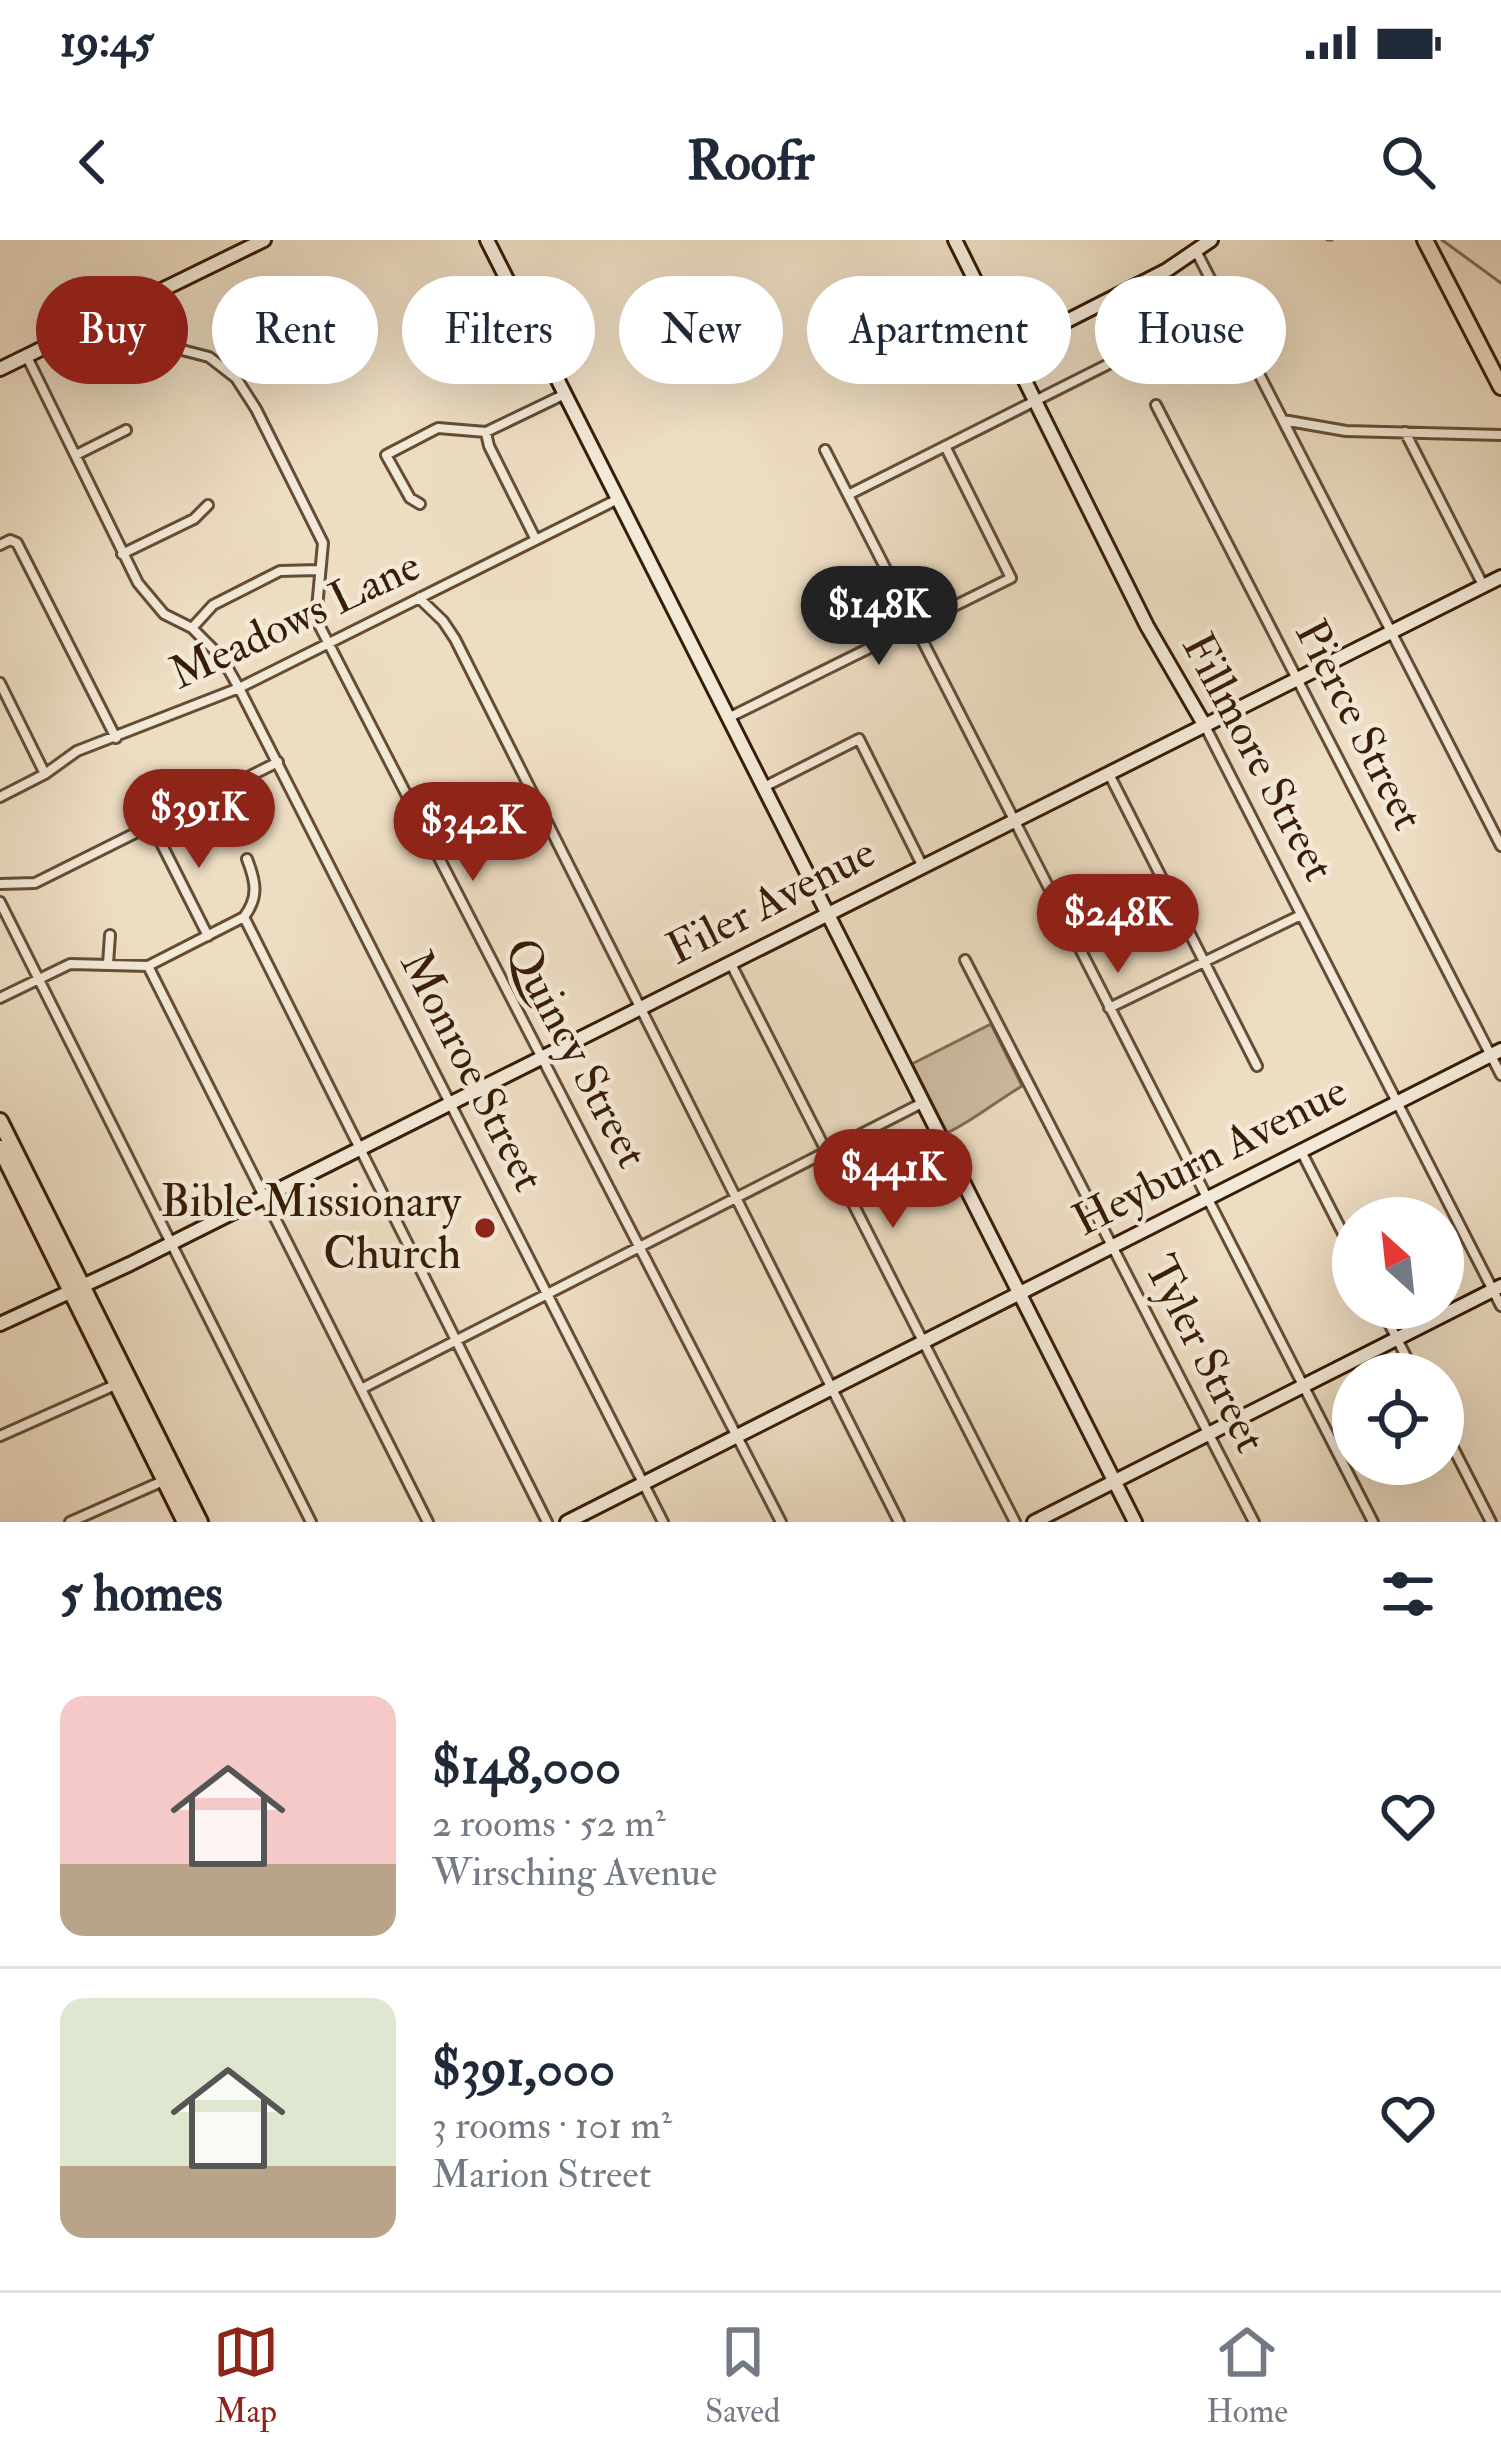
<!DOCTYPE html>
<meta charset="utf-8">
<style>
:root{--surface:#fff;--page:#f6f6f7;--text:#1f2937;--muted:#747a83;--line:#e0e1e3;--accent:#8f2418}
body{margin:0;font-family:"IM FELL Double Pica",serif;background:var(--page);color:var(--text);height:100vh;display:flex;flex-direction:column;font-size:45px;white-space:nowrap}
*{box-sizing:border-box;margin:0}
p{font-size:39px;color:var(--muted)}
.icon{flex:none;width:66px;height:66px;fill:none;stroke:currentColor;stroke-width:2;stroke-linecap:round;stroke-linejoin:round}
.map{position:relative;height:1282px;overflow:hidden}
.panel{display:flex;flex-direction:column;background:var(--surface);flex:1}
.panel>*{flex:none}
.top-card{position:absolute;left:36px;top:36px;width:1431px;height:108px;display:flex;gap:24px}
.needle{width:78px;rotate:333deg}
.fabs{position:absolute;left:1332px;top:957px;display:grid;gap:24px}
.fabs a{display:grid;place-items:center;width:132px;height:132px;border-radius:50%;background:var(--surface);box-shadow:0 12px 48px #0002;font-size:60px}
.price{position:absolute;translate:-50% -102px;padding:0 27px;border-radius:42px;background:var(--accent);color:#fff;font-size:39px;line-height:78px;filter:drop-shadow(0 3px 6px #0008)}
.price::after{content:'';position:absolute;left:50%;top:72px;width:36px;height:27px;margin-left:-18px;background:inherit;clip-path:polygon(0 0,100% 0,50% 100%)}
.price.selected{background:#222;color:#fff}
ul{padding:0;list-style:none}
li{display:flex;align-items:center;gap:36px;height:300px;padding:0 60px}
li+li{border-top:3px solid var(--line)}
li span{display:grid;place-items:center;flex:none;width:336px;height:240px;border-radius:24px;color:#555}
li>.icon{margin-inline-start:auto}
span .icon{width:144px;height:144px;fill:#fffc;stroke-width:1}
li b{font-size:51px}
h2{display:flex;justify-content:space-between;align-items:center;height:144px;padding:0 60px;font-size:51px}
.tag{padding:0 42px;border-radius:54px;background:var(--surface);box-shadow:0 12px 48px #0002;font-size:42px;line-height:108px}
.tag.selected{background:var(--accent);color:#fff}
.status{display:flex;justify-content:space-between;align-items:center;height:84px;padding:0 60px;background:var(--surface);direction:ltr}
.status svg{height:33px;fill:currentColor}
header{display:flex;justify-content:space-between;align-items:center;height:156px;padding:0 60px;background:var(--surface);font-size:54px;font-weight:700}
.menu{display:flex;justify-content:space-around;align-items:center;height:168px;border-top:3px solid var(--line);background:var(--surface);font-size:33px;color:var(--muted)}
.menu a{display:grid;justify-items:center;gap:6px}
.menu .selected{color:var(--accent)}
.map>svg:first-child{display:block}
</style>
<div class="status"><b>19:45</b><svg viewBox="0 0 49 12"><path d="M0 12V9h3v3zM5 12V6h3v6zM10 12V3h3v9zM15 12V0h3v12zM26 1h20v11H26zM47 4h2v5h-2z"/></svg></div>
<header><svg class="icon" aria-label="back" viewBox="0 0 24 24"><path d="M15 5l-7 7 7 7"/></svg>Roofr<svg class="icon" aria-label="search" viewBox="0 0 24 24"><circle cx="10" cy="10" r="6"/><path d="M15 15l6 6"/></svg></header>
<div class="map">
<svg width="1501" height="1282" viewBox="0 0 1501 1282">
<rect width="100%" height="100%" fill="#edddc3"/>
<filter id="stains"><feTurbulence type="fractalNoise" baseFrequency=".00167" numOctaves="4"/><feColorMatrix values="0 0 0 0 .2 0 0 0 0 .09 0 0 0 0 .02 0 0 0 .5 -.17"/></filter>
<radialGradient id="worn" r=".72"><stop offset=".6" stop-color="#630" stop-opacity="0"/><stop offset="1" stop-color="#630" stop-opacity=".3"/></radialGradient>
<path fill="#cebca3" stroke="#836c54" stroke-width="3" d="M991 784 1022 846C995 862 974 880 947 893L912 824Z"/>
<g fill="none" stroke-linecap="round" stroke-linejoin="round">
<path stroke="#7f6950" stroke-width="3" d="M1327 0H1332
M1442 0 1501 43"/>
<g stroke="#654d34" stroke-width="14">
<path id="street" d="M1195 9 1501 606
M127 66 147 101 209 117 236 138 256 169 323 303 316 379 781 1282
M27 117 138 343 164 374 192 388 222 418 239 448 663 1282
M1156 165 1501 835
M1283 180 1346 191 1501 195
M1405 192 1483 345
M486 193 489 206 536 300
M825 210 1373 1282
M76 215 126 190
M848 255 1224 66
M420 264 410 258 386 215 438 188 486 192 565 154
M0 305 10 300 17 303 116 498
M122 314 194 279 208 265
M419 358 443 381 455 399 899 1282
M192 388 213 365 280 331 318 330
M0 443 45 534
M728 478 1011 338 945 206
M1205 486 1501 1066
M1109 534 1257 826
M764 547 859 499 922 625
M0 557 45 534 77 511 239 448 618 259
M152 585 208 696
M0 644 35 643 278 522
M0 662 311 1282
M244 677 547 1282
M965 720 1254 1282
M730 722 1015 1282
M108 724 110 695
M148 726 428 1282
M0 758 70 724 148 726 244 677C259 657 256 642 247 619
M1109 768 1301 675
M1301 911 1353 1013
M1381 1068 1415 1134
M361 1149 922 863
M1443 1188 1491 1282
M0 1196 115 1145
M70 1282 163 1241"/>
</g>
<g stroke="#381d05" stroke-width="18">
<path id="secondary" d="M487 0 1135 1282
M955 0 1147 386 1205 486
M1007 100 1055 87 1167 30 1211 0
M0 129 264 0
M0 1084 130 1024 1501 337
M567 1282 1501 810
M1034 1282 1501 1046"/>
</g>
<g stroke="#381d05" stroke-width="20">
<path id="primary" d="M1425 0 1501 147
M0 881 200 1282
M0 908 185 1282"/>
</g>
<use href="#street" stroke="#f3e9d8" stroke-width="8"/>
<use href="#secondary" stroke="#f3e9d8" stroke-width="12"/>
<use href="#primary" stroke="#edddc3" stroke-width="14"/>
</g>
<circle fill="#8f2418" stroke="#f3e9d8" stroke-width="4.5" cx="485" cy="988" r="12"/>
<g text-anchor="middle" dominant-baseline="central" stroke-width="9" stroke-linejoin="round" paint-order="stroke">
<g font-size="45" fill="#381d05" stroke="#f3e9d8">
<text transform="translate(295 380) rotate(-25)">Meadows Lane</text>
<text transform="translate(1359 485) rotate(63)">Pierce Street</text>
<text transform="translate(1258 517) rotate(62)">Fillmore Street</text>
<text transform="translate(771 661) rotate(-27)">Filer Avenue</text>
<text transform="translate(576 813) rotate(62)">Quincy Street</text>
<text transform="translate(472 831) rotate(63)">Monroe Street</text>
<text transform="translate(1210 916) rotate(-27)">Heyburn Avenue</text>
<text transform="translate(1205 1114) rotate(63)">Tyler Street</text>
</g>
<g font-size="45" fill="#381d05" stroke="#f3e9d8" text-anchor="end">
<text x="461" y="962">Bible Missionary<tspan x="461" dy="52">Church</tspan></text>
</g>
</g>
<rect width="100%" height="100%" filter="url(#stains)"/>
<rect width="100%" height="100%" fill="url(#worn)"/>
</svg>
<div class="fabs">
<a><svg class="needle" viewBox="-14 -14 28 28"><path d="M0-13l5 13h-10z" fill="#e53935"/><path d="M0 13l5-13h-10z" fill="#747a83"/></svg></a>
<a><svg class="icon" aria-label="locate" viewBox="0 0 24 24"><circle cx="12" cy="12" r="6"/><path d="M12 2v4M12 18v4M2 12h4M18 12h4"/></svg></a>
</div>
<b class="price selected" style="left:879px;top:428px">$148K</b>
<b class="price" style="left:199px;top:631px">$391K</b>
<b class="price" style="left:473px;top:644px">$342K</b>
<b class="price" style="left:1118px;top:736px">$248K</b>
<b class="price" style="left:893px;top:991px">$441K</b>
<div class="top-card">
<a class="tag selected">Buy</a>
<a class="tag">Rent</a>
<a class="tag">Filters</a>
<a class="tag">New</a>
<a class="tag">Apartment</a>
<a class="tag">House</a>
</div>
</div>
<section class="panel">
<h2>5 homes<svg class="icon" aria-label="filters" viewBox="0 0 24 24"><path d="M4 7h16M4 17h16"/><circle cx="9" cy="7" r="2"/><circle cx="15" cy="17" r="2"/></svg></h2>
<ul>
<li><span style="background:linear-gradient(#f6c9c9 70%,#b9a48a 0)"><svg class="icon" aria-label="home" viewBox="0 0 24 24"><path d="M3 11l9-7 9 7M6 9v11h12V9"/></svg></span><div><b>$148,000</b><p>2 rooms · 52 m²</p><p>Wirsching Avenue</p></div><svg class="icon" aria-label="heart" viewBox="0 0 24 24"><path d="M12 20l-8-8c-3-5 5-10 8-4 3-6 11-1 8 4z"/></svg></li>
<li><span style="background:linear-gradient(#dfe7d0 70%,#b9a48a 0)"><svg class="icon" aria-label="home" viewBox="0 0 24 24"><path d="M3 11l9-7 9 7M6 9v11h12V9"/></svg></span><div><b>$391,000</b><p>3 rooms · 101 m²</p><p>Marion Street</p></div><svg class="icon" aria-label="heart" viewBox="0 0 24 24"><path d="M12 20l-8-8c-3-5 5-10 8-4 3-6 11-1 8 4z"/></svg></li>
</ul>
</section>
<nav class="menu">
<a class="selected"><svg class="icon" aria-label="map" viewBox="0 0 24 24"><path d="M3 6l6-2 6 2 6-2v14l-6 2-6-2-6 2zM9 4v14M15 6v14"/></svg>Map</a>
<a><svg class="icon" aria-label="saved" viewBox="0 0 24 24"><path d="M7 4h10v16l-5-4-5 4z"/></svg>Saved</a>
<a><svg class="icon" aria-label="home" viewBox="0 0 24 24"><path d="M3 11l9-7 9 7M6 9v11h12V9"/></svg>Home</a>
</nav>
